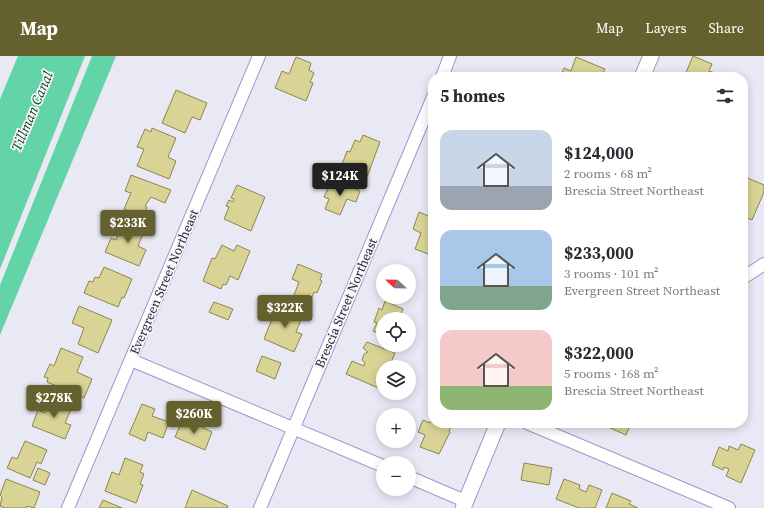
<!DOCTYPE html>
<meta charset="utf-8">
<style>
:root{--surface:#fff;--page:#f7f7f7;--text:#2b2b33;--muted:#7c7c81;--accent:#65612e}
body{margin:0;font-family:"Source Serif 4",serif;background:var(--page);color:var(--text);height:100vh;display:flex;flex-direction:column;font-size:15px;white-space:nowrap}
*{box-sizing:border-box;margin:0}
p{font-size:13px;color:var(--muted)}
.icon{flex:none;width:22px;height:22px;fill:none;stroke:currentColor;stroke-width:2;stroke-linecap:round;stroke-linejoin:round}
.map{position:relative;flex:1;overflow:hidden}
.panel{position:absolute;left:428px;top:16px;width:320px;height:356px;display:flex;flex-direction:column;background:var(--surface);border-radius:16px;box-shadow:0 2px 10px #0003}
.panel>*{flex:none}
.needle{width:26px;rotate:292deg}
.controls{position:absolute;left:376px;top:208px;display:grid;gap:8px}
.controls a{display:grid;place-items:center;width:40px;height:40px;border-radius:50%;background:var(--surface);box-shadow:0 2px 10px #0003;font-size:20px}
.price{position:absolute;translate:-50% -34px;padding:0 9px;border-radius:4px;background:var(--accent);color:#fff;font-size:13px;line-height:26px;filter:drop-shadow(0 1px 2px #0008)}
.price::after{content:'';position:absolute;left:50%;top:24px;width:12px;height:9px;margin-left:-6px;background:inherit;clip-path:polygon(0 0,100% 0,50% 100%)}
.price.selected{background:#222;color:#fff}
ul{padding:0;list-style:none}
li{display:flex;align-items:center;gap:12px;height:100px;padding:0 12px}
li span{display:grid;place-items:center;flex:none;width:112px;height:80px;border-radius:12px;color:#555}
li>.icon{margin-inline-start:auto}
span .icon{width:48px;height:48px;fill:#fffc;stroke-width:1}
li b{font-size:17px}
h2{display:flex;justify-content:space-between;align-items:center;height:48px;padding:0 12px;font-size:17px}
header{display:flex;align-items:center;gap:24px;box-sizing:border-box;height:56px;padding:0 20px;background:var(--accent);color:#fff}
header strong{font-size:19px}
nav{display:flex;gap:22px;margin-inline-start:auto;font-size:14px}
.map>svg:first-child{display:block}
</style>
<header>
<strong>Map</strong>
<nav><a>Map</a><a>Layers</a><a>Share</a></nav>
</header>
<div class="map">
<svg width="764" height="452" viewBox="0 0 764 452">
<rect width="100%" height="100%" fill="#e9e9f5"/>
<path fill="#62d4a7" d="M18 0H85L0 213V43Z
M92 0H116L0 279V229Z"/>
<path fill="#d9d495" stroke="#8b874a" d="M693 0 712 8 709 15 715 17 713 21H684Z
M296 1 311 7 309 14 314 17 310 26 313 27 306 45 275 32 282 15 289 18Z
M576 1 605 13 601 21H560L564 12 571 15Z
M176 34 207 47 200 64 192 61 185 77 162 67Z
M152 72 176 82 168 101 176 105 169 123 137 110 144 93 137 91 145 73 151 76Z
M363 79 380 86 367 121 341 111 347 95 350 96 355 84 360 86Z
M131 119 171 134 165 147 151 141 145 150 147 151 143 161 124 153 131 137 125 135Z
M743 120 764 129V136L752 164 743 160Z
M337 125 360 135 356 146 347 143 340 159 325 153 329 143 324 141 329 130 334 132Z
M237 129 265 141 251 175 224 163 229 151 226 150 229 144 233 146 234 143 231 142Z
M419 156 433 162V193L431 199 415 193 421 177 413 173Z
M123 165 145 173 138 190 146 194 139 210 105 196 111 182 116 184Z
M222 189 234 195 237 189 250 195 238 224 230 220 226 229 223 228 221 233 203 225 212 202 215 203Z
M298 208 322 218 320 224 322 225 317 237 314 236 309 249 293 242 299 226 292 223Z
M104 211 132 223 124 242 122 241 118 251 84 237 89 225 93 226 95 221 99 222Z
M385 245 403 253 400 261 404 263H383V279L373 275 377 267 374 266 379 252 382 254Z
M214 246 233 253 228 264 209 256Z
M79 250 112 264 98 297 78 288 84 272 72 267Z
M287 252 303 259 296 276 302 278 294 296 264 283 276 253 285 257Z
M367 286 395 297 389 311H383V334L346 318 352 305 364 310 365 307 362 304 364 298 368 296 363 292Z
M61 292 83 301 77 316 92 323 84 342 47 326 48 322 44 321 50 308 54 310Z
M262 300 281 307 275 323 256 315Z
M51 343 58 346 59 344 73 349 65 367 71 369 65 383 32 370 38 354 45 357Z
M142 348 155 353 152 360 169 366 163 382 148 376 145 385 129 378Z
M432 363 433 367H442L451 371 449 375 450 376 439 398 420 391 425 379 418 376 423 364 430 367Z
M182 365 195 370 196 368 212 376 205 394 175 381Z
M609 367H631L626 379 608 371Z
M25 385 47 394 41 408 37 406 30 422 7 412 12 401 17 403Z
M741 388 755 394 741 427 726 420 729 413 724 411 723 414 712 409 719 391 728 395 729 390 738 394Z
M125 402 143 409 140 416 144 418 140 428 143 429 136 447 105 435 112 416 119 419Z
M524 407 552 412 549 429 521 424Z
M38 412 50 417 45 429 33 424Z
M6 423 40 436 34 452 27 450 26 452H5L0 450 2 441 0 439Z
M564 423 580 429 579 433 586 436 589 429 602 434 595 452H579L556 443Z
M192 434 228 450 227 452H185Z
M612 437 631 445 629 448 638 452H606Z
M103 444 122 452H99Z"/>
<g fill="none" stroke-linecap="round" stroke-linejoin="round">
<g stroke="#9998d0" stroke-width="14">
<path id="minor" d="M442 21 450 0
M743 222 764 208
M131 304 383 410
M527 367 729 452
M409 421 465 445
M68 452 259 0
M260 452 433 41"/>
</g>
<g stroke="#9998d0" stroke-width="17">
<path id="tertiary" d="M642 21 651 0
M463 452 498 367"/>
</g>
<use href="#minor" stroke="#fff" stroke-width="12"/>
<use href="#tertiary" stroke="#fff" stroke-width="15"/>
</g>
<g text-anchor="middle" dominant-baseline="central" stroke-width="3.5" stroke-linejoin="round" paint-order="stroke">
<g font-size="13" fill="#27263d" stroke="#f7f7f7">
<text transform="translate(164 226) rotate(-67)">Evergreen Street Northeast</text>
<text transform="translate(346 247) rotate(-67)">Brescia Street Northeast</text>
</g>
<g font-size="14" font-style="italic" fill="#0d402e" stroke="#f7f7f7">
<text transform="translate(32 55) rotate(-67)">Tillman Canal</text>
</g>
</g>
</svg>
<div class="controls">
<a><svg class="needle" viewBox="-14 -14 28 28"><path d="M0-13l5 13h-10z" fill="#e53935"/><path d="M0 13l5-13h-10z" fill="#7c7c81"/></svg></a>
<a><svg class="icon" aria-label="locate" viewBox="0 0 24 24"><circle cx="12" cy="12" r="6"/><path d="M12 2v4M12 18v4M2 12h4M18 12h4"/></svg></a>
<a><svg class="icon" aria-label="layers" viewBox="0 0 24 24"><path d="M12 4l9 5-9 5-9-5zM3 14l9 5 9-5"/></svg></a>
<a>+</a>
<a>−</a>
</div>
<b class="price selected" style="left:340px;top:141px">$124K</b>
<b class="price" style="left:128px;top:188px">$233K</b>
<b class="price" style="left:285px;top:273px">$322K</b>
<b class="price" style="left:54px;top:363px">$278K</b>
<b class="price" style="left:194px;top:379px">$260K</b>
<section class="panel">
<h2>5 homes<svg class="icon" aria-label="filters" viewBox="0 0 24 24"><path d="M4 7h16M4 17h16"/><circle cx="9" cy="7" r="2"/><circle cx="15" cy="17" r="2"/></svg></h2>
<ul>
<li><span style="background:linear-gradient(#c9d6e8 70%,#9aa5b1 0)"><svg class="icon" aria-label="home" viewBox="0 0 24 24"><path d="M3 11l9-7 9 7M6 9v11h12V9"/></svg></span><div><b>$124,000</b><p>2 rooms · 68 m²</p><p>Brescia Street Northeast</p></div></li>
<li><span style="background:linear-gradient(#a9c7e8 70%,#7fa58c 0)"><svg class="icon" aria-label="home" viewBox="0 0 24 24"><path d="M3 11l9-7 9 7M6 9v11h12V9"/></svg></span><div><b>$233,000</b><p>3 rooms · 101 m²</p><p>Evergreen Street Northeast</p></div></li>
<li><span style="background:linear-gradient(#f6c9c9 70%,#8fb573 0)"><svg class="icon" aria-label="home" viewBox="0 0 24 24"><path d="M3 11l9-7 9 7M6 9v11h12V9"/></svg></span><div><b>$322,000</b><p>5 rooms · 168 m²</p><p>Brescia Street Northeast</p></div></li>
</ul>
</section>
</div>
